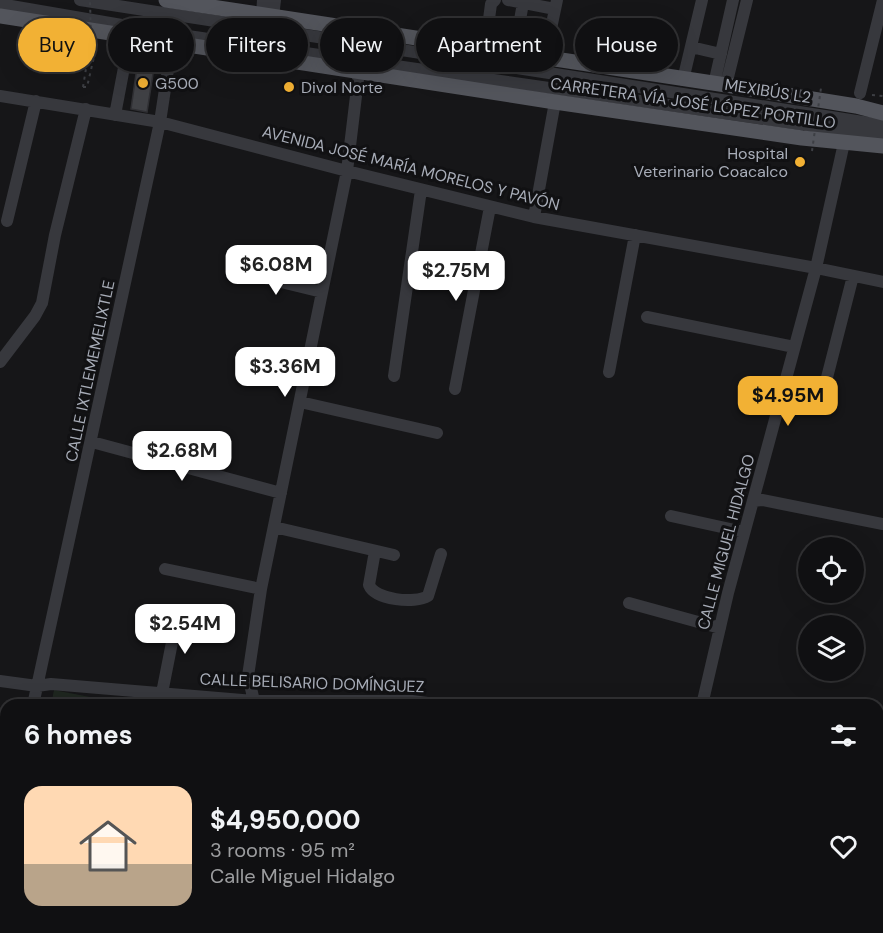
<!DOCTYPE html>
<meta charset="utf-8">
<style>
:root{--surface:#101012;--page:#19191b;--text:#f1f3f6;--muted:#9c9d9f;--line:#303032;--accent:#f2b134}
body{margin:0;font-family:"DM Sans",sans-serif;background:var(--page);color:var(--text);height:100vh;display:flex;flex-direction:column;font-size:22px;white-space:nowrap}
*{box-sizing:border-box;margin:0}
p{font-size:20px;color:var(--muted)}
.icon{flex:none;width:33px;height:33px;fill:none;stroke:currentColor;stroke-width:2;stroke-linecap:round;stroke-linejoin:round}
.map{position:relative;flex:1;overflow:hidden}
.sheet{position:absolute;left:0px;top:699px;width:884px;height:234px;display:flex;flex-direction:column;background:var(--surface);border-radius:18px 18px 0 0;box-shadow:0 6px 24px #0002,0 0 0 2px var(--line)}
.sheet>*{flex:none}
.top-card{position:absolute;left:18px;top:18px;width:848px;height:54px;display:flex;gap:12px}
.tools{position:absolute;left:798px;top:537px;display:grid;gap:12px}
.tools a{display:grid;place-items:center;width:66px;height:66px;border-radius:50%;background:var(--surface);box-shadow:0 6px 24px #0002,0 0 0 2px var(--line);font-size:30px}
.price{position:absolute;translate:-50% -51px;padding:0 14px;border-radius:12px;background:#fff;color:#222;font-size:20px;line-height:39px;filter:drop-shadow(0 2px 3px #0008)}
.price::after{content:'';position:absolute;left:50%;top:36px;width:18px;height:14px;margin-left:-9px;background:inherit;clip-path:polygon(0 0,100% 0,50% 100%)}
.price.current{background:var(--accent);color:#111}
ul{padding:0;list-style:none}
li{display:flex;align-items:center;gap:18px;height:150px;padding:0 24px}
li+li{border-top:2px solid var(--line)}
li span{display:grid;place-items:center;flex:none;width:168px;height:120px;border-radius:18px;color:#555}
li>.icon{margin-inline-start:auto}
span .icon{width:72px;height:72px;fill:#fffc;stroke-width:1}
li b{font-size:26px}
h2{display:flex;justify-content:space-between;align-items:center;height:72px;padding:0 24px;font-size:26px}
.pill{padding:0 21px;border-radius:27px;background:var(--surface);box-shadow:0 6px 24px #0002,0 0 0 2px var(--line);font-size:21px;line-height:54px}
.pill.current{background:var(--accent);color:#111}
.map>svg:first-child{display:block}
</style>
<div class="map">
<svg width="883" height="933" viewBox="0 0 883 933">
<rect width="100%" height="100%" fill="#161618"/>
<path fill="#1e261f" d="M54 690 131 705H51Z"/>
<path fill="#404145" stroke="#303034" stroke-width="1.5" d="M139 53 156 55 147 112 131 109Z"/>
<g fill="none" stroke-linecap="round" stroke-linejoin="round">
<path stroke="#3d3f44" stroke-width="2" stroke-dasharray="3 4.5" stroke-linecap="butt" d="M83 87H87L97 44
M872 95 883 96"/>
<path stroke="#37383d" stroke-width="12" d="M80 0 883 125
M508 0 555 9
M0 4 174 34 883 136
M262 15 263 0
M273 17 275 0
M691 47 721 54
M485 49 491 4 495 0
M514 54 523 3
M545 57 557 0
M683 80 702 0
M714 84 733 0
M726 85 747 0
M860 93 883 0
M0 96 160 122 347 171 534 217 816 268 883 282
M115 115 130 36
M534 217 555 102
M7 221 36 101
M236 271 322 292
M647 317 794 347
M0 362 35 316 42 303 55 235 86 109
M609 372 635 235
M394 376 421 190
M455 389 490 207
M822 397 853 276
M300 402 437 433
M92 442 281 493
M753 501 762 500 883 524
M671 516 744 532
M274 527 394 555
M375 551 369 585C375 600 415 604 428 596L441 554
M165 569 261 589
M629 603 720 628
M0 681 37 686 51 684 254 701H412L443 705
M162 693 178 612
M33 705 160 122 172 43
M258 705 254 701 248 676 261 589 347 171 359 71
M702 705 728 593 816 268 844 143
M878 759 883 761
M878 837 883 838
M0 898 6 863
M369 927 371 933
M750 927 762 933
M456 933 467 927
M560 933 565 927"/>
<path stroke="#53555c" stroke-width="15" d="M166 0 726 85 856 106 883 113
M0 16 555 102 802 138 883 146"/>
<path stroke="#3d3f44" stroke-width="2" stroke-dasharray="3 4.5" stroke-linecap="butt" d="M83 87 91 38 90 0
M812 151 821 88"/>
</g>
<g fill="#f2b134" stroke="#111113" stroke-width="2">
<circle cx="143" cy="83" r="6"/>
<circle cx="289" cy="87" r="6"/>
<circle cx="800" cy="162" r="6"/>
</g>
<g text-anchor="middle" dominant-baseline="central" stroke-width="6" stroke-linejoin="round" paint-order="stroke">
<g font-size="16" fill="#a8adb8" stroke="#111113" text-anchor="start">
<text x="155" y="83">G500</text>
<text x="301" y="87">Divol Norte</text>
<text x="788" y="153" text-anchor="end">Hospital<tspan x="788" dy="18">Veterinario Coacalco</tspan></text>
</g>
<g font-size="16" fill="#a8adb8" stroke="#111113">
<text transform="translate(768 91) rotate(9)">MEXIBÚS L2</text>
<text transform="translate(693 103) rotate(8)">CARRETERA VÍA JOSÉ LÓPEZ PORTILLO</text>
<text transform="translate(411 168) rotate(14)">AVENIDA JOSÉ MARÍA MORELOS Y PAVÓN</text>
<text transform="translate(90 371) rotate(-78)">CALLE IXTLEMEMELIXTLE</text>
<text transform="translate(726 542) rotate(-75)">CALLE MIGUEL HIDALGO</text>
<text transform="translate(312 683) rotate(2)">CALLE BELISARIO DOMÍNGUEZ</text>
</g>
</g>
</svg>
<div class="tools">
<a><svg class="icon" aria-label="locate" viewBox="0 0 24 24"><circle cx="12" cy="12" r="6"/><path d="M12 2v4M12 18v4M2 12h4M18 12h4"/></svg></a>
<a><svg class="icon" aria-label="layers" viewBox="0 0 24 24"><path d="M12 4l9 5-9 5-9-5zM3 14l9 5 9-5"/></svg></a>
</div>
<b class="price" style="left:276px;top:296px">$6.08M</b>
<b class="price" style="left:456px;top:302px">$2.75M</b>
<b class="price" style="left:285px;top:398px">$3.36M</b>
<b class="price current" style="left:788px;top:427px">$4.95M</b>
<b class="price" style="left:182px;top:482px">$2.68M</b>
<b class="price" style="left:185px;top:655px">$2.54M</b>
<div class="top-card">
<a class="pill current">Buy</a>
<a class="pill">Rent</a>
<a class="pill">Filters</a>
<a class="pill">New</a>
<a class="pill">Apartment</a>
<a class="pill">House</a>
</div>
<section class="sheet">
<h2>6 homes<svg class="icon" aria-label="filters" viewBox="0 0 24 24"><path d="M4 7h16M4 17h16"/><circle cx="9" cy="7" r="2"/><circle cx="15" cy="17" r="2"/></svg></h2>
<ul>
<li><span style="background:linear-gradient(#ffd9b3 65%,#b9a48a 0)"><svg class="icon" aria-label="home" viewBox="0 0 24 24"><path d="M3 11l9-7 9 7M6 9v11h12V9"/></svg></span><div><b>$4,950,000</b><p>3 rooms · 95 m²</p><p>Calle Miguel Hidalgo</p></div><svg class="icon" aria-label="heart" viewBox="0 0 24 24"><path d="M12 20l-8-8c-3-5 5-10 8-4 3-6 11-1 8 4z"/></svg></li>
</ul>
</section>
</div>
